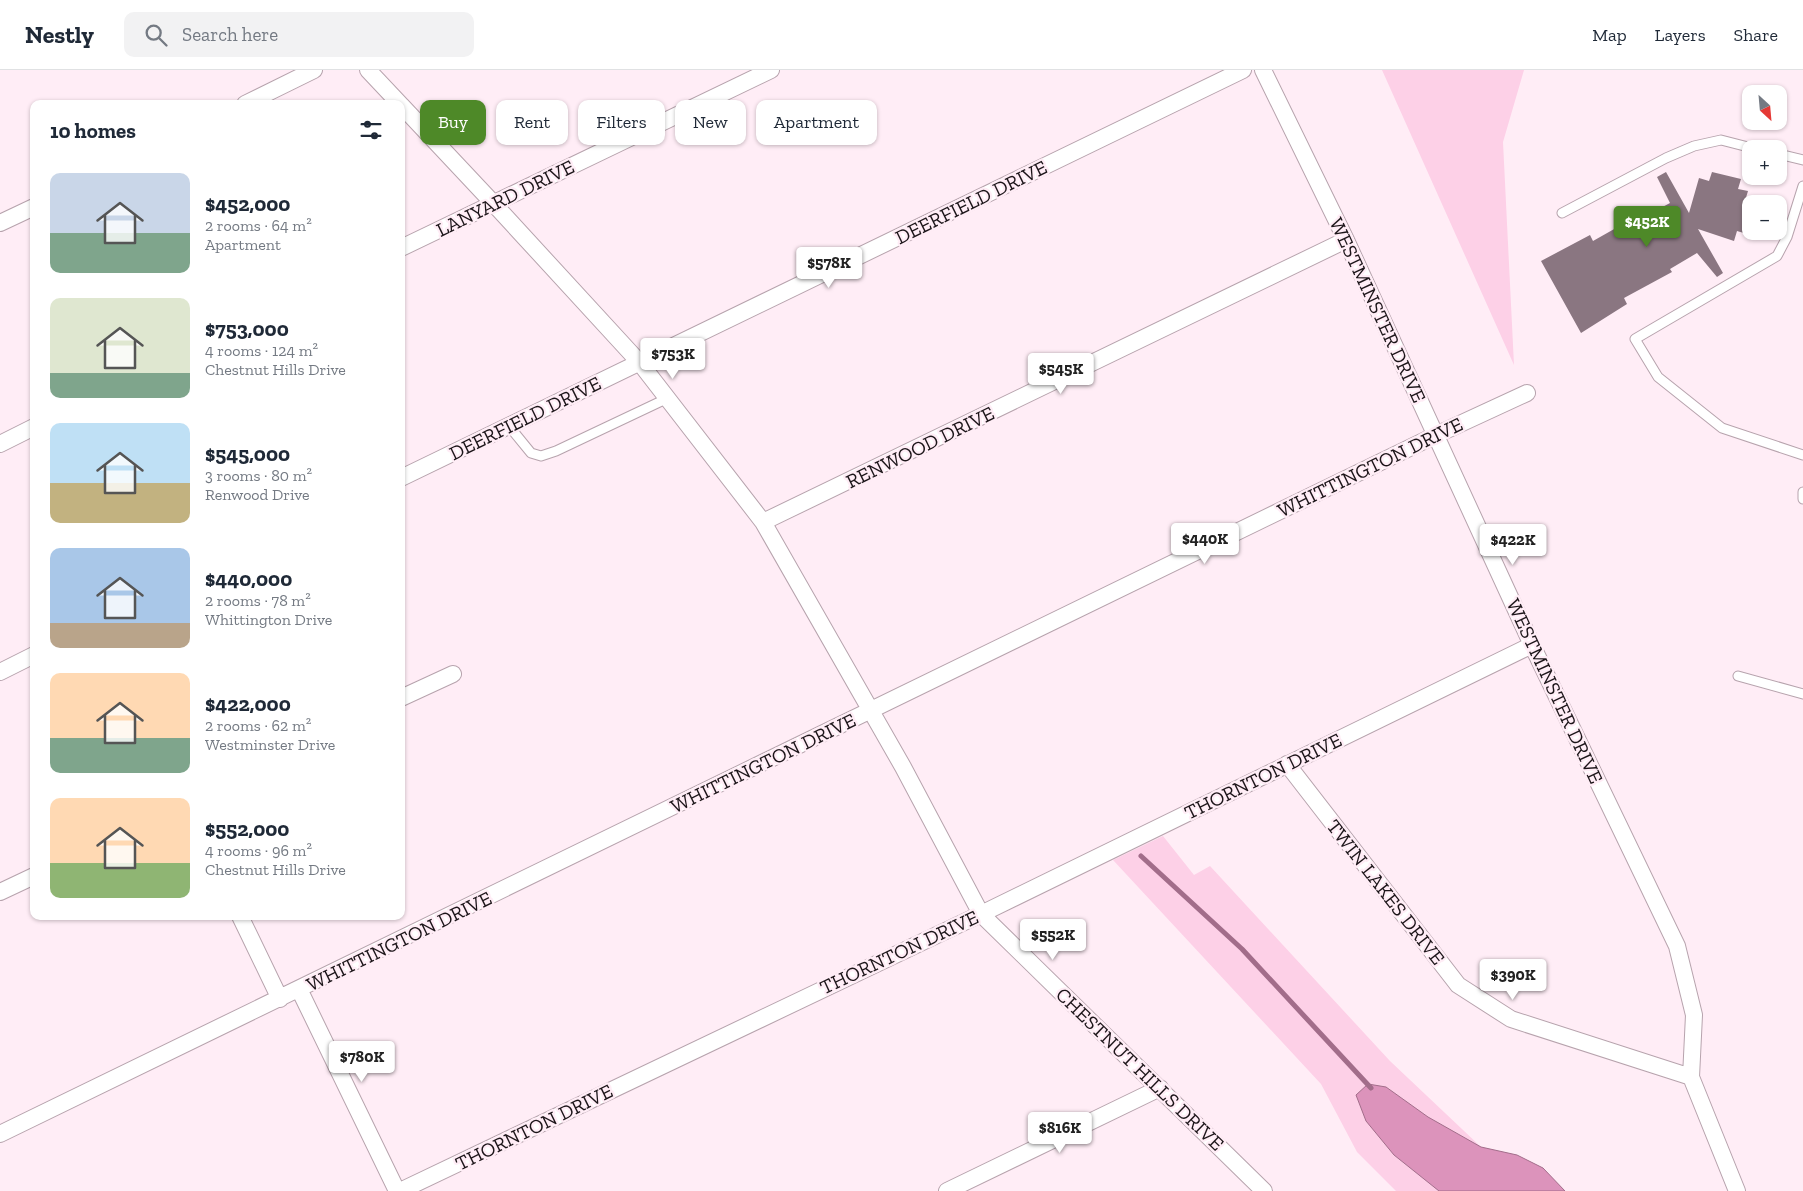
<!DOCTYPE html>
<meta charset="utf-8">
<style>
:root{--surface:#fff;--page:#f2f2f3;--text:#1f2937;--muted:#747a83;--line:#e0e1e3;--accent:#4e8928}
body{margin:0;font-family:"Zilla Slab",serif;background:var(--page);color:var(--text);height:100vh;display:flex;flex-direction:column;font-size:19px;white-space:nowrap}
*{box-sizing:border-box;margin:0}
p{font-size:16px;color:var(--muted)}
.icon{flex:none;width:28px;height:28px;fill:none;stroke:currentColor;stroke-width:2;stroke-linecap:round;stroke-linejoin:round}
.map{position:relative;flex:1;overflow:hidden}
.details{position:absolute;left:30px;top:30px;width:375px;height:820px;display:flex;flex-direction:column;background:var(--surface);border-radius:10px;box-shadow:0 1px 4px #0004}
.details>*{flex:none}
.banner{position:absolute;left:420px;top:30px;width:475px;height:45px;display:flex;gap:10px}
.needle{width:32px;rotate:154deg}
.tools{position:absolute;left:1742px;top:15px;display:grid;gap:10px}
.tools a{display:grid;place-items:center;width:45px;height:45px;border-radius:10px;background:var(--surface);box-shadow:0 1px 4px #0004;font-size:25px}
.price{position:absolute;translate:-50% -42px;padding:0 11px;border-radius:5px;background:#fff;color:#222;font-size:16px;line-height:32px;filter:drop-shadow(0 1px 2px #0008)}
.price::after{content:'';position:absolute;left:50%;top:30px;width:15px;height:11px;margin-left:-8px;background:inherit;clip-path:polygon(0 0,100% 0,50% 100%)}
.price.on{background:var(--accent);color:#fff}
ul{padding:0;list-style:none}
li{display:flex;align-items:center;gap:15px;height:125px;padding:0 20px}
li span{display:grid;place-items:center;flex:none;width:140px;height:100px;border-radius:10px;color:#555}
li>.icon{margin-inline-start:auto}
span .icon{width:60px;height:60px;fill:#fffc;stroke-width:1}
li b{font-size:21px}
h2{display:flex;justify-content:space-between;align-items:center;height:60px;padding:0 20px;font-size:21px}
.chip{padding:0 18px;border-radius:10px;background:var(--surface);box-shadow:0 1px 4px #0004;font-size:18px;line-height:45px}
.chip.on{background:var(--accent);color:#fff}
header{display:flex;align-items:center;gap:30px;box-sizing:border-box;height:70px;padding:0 25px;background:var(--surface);border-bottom:1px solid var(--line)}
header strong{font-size:24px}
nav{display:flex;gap:28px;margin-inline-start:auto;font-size:18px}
.search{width:350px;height:45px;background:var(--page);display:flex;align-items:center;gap:12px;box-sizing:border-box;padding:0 18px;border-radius:10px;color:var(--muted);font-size:19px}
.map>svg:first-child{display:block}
</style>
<header>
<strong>Nestly</strong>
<div class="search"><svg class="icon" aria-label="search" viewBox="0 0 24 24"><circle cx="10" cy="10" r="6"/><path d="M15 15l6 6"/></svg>Search here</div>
<nav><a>Map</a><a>Layers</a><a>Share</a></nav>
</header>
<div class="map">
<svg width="1803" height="1121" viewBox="0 0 1803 1121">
<rect width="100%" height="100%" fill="#ffedf6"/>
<path fill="#fdd0e7" d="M1382 0H1524L1503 72 1514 295Z
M1163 766 1194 805 1210 796 1390 991 1481 1077 1428 1047 1386 1017 1394 1085 1439 1121H1396L1357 1082 1321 1014 1113 790Z"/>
<path fill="#dc93bb" stroke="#a26d8a" d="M1368 1014 1386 1017 1428 1047 1481 1077 1517 1085 1543 1098 1565 1121H1439L1394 1085 1366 1051 1356 1025Z"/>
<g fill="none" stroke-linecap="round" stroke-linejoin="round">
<path stroke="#a26d8a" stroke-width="5" d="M1141 786 1242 879 1371 1018"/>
</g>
<path fill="#8a7681" d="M1666 102 1689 143 1699 108 1709 111 1712 102 1741 109 1738 119 1748 121 1745 131 1751 133V149L1747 164 1737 161 1734 171 1698 159 1723 203 1717 207 1697 183 1670 199 1672 202 1624 228 1627 234 1581 263 1541 191 1590 165 1593 171 1639 145 1642 148 1670 133 1657 107Z"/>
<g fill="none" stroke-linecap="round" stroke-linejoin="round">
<g stroke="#b7a3ad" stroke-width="11">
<path id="lane" d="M1779 84 1803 90
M1803 116 1787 167 1777 186 1635 269 1658 307 1722 358 1803 385
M1562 143 1666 88 1694 76 1721 70 1756 79
M509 356 531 383 541 386 556 381 668 328
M1803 422V429
M1738 606 1803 624"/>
</g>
<g stroke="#b7a3ad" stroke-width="18">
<path id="street" d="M368 0 400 34
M1263 0 1346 170 1532 575 1677 876 1694 945 1691 1007
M245 34 314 0
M401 35 493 133 640 293 763 452 903 697 981 844 1264 1121
M0 153 34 137
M401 178 771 0
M0 374 34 357
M401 408 1243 0
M763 452 1346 170
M0 602 34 585
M401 628 453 604
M1287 694 1458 915 1511 949 1691 1007 1737 1121
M0 822 34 806
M240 846 280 929
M299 919 397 1121
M0 1064 1436 365 1527 323
M400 1121 981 844 1532 575
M947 1121 1160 1018"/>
</g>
<use href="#lane" stroke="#fff" stroke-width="9"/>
<use href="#street" stroke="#fff" stroke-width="16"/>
</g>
<g text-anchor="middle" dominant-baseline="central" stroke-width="4.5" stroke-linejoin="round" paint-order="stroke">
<g font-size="20" fill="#1c1519" stroke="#ffedf6">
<text transform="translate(505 128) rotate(-26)">LANYARD DRIVE</text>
<text transform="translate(971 132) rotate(-26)">DEERFIELD DRIVE</text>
<text transform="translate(1378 240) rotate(65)">WESTMINSTER DRIVE</text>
<text transform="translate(525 348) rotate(-26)">DEERFIELD DRIVE</text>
<text transform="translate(920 377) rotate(-26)">RENWOOD DRIVE</text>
<text transform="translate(1370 397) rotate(-26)">WHITTINGTON DRIVE</text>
<text transform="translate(1555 621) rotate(65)">WESTMINSTER DRIVE</text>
<text transform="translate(763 693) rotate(-26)">WHITTINGTON DRIVE</text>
<text transform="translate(1263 706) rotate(-26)">THORNTON DRIVE</text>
<text transform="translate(1386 822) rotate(52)">TWIN LAKES DRIVE</text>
<text transform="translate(399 871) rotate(-26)">WHITTINGTON DRIVE</text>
<text transform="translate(899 882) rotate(-25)">THORNTON DRIVE</text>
<text transform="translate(1140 999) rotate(44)">CHESTNUT HILLS DRIVE</text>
<text transform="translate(534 1057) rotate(-26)">THORNTON DRIVE</text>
</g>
</g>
</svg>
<div class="tools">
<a><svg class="needle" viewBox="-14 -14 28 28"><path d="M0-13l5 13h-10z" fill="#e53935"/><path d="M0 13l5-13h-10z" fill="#747a83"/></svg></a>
<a>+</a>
<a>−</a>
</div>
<b class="price on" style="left:1647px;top:178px">$452K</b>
<b class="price" style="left:829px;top:219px">$578K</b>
<b class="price" style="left:673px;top:310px">$753K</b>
<b class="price" style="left:1061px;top:325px">$545K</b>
<b class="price" style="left:1205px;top:495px">$440K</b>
<b class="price" style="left:1513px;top:496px">$422K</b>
<b class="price" style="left:1053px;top:891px">$552K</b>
<b class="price" style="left:1513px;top:931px">$390K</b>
<b class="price" style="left:362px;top:1013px">$780K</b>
<b class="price" style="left:1060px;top:1084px">$816K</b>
<div class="banner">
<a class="chip on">Buy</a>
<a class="chip">Rent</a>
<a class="chip">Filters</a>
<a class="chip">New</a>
<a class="chip">Apartment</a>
</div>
<section class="details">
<h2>10 homes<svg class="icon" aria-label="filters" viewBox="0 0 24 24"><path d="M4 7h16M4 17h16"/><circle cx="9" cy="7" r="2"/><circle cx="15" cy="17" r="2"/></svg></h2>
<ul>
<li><span style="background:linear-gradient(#c9d6e8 60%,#7fa58c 0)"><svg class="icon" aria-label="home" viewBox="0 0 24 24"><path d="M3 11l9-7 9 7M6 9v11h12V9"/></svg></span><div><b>$452,000</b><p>2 rooms · 64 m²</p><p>Apartment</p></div></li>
<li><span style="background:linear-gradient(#dfe7d0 75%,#7fa58c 0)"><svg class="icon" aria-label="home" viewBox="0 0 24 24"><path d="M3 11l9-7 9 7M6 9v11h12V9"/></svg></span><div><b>$753,000</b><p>4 rooms · 124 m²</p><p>Chestnut Hills Drive</p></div></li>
<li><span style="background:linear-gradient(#bfe0f5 60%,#c2b280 0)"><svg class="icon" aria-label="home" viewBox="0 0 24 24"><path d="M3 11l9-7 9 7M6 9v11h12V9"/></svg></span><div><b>$545,000</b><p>3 rooms · 80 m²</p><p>Renwood Drive</p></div></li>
<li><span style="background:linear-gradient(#a9c7e8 75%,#b9a48a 0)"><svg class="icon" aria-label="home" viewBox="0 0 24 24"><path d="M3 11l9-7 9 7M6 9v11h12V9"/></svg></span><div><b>$440,000</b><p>2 rooms · 78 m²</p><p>Whittington Drive</p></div></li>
<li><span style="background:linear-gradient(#ffd9b3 65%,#7fa58c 0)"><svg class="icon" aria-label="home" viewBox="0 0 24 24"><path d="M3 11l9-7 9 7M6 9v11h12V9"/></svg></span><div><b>$422,000</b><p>2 rooms · 62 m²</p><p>Westminster Drive</p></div></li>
<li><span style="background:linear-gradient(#ffd9b3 65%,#8fb573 0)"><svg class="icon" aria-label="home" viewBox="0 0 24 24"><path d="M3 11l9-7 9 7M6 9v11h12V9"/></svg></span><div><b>$552,000</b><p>4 rooms · 96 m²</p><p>Chestnut Hills Drive</p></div></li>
</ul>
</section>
</div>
